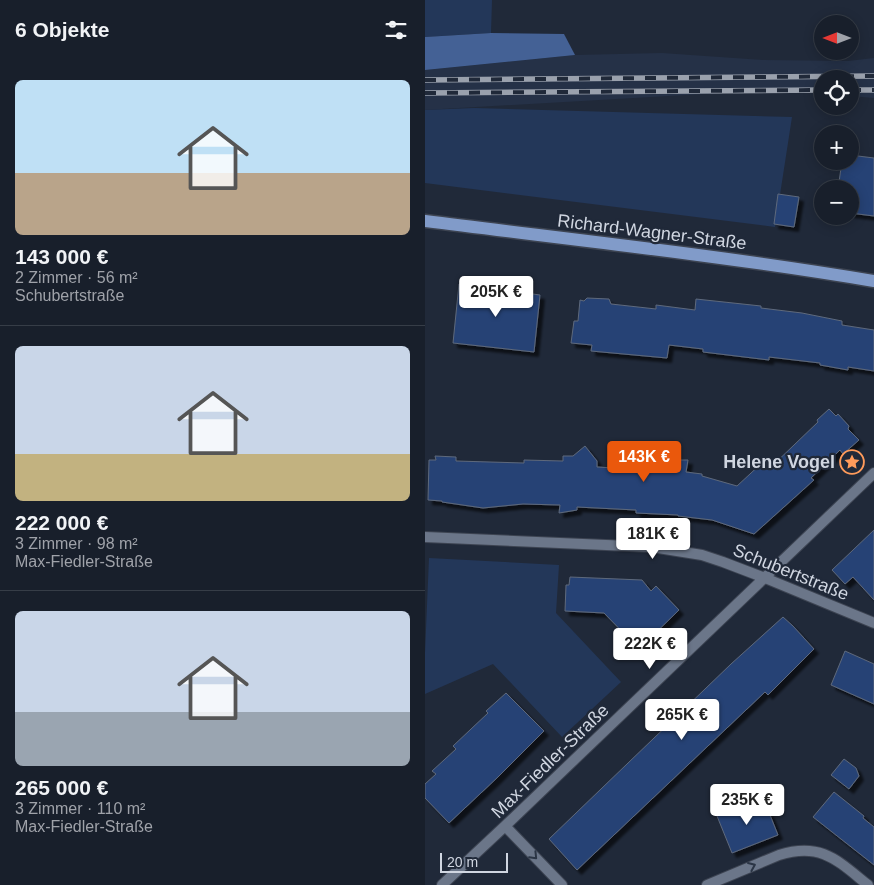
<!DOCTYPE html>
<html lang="de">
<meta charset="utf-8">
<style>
:root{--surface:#181f2b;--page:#252c37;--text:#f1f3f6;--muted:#9fa2a9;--line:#363d47;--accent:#ea580c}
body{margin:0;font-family:Helvetica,sans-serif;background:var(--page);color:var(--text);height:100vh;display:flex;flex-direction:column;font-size:19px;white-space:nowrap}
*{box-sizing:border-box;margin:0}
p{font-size:16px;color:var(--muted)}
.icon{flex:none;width:28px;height:28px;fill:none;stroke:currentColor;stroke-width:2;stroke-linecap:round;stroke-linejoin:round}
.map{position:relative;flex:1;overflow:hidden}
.drawer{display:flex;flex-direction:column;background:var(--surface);width:425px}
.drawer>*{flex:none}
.needle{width:32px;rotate:270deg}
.buttons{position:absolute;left:389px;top:15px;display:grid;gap:10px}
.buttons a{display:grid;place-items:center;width:45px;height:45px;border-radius:50%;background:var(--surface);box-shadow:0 2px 12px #0003,0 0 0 1px var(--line);font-size:25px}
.scale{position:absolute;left:15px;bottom:12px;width:68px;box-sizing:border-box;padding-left:5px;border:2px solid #d0d6e1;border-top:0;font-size:14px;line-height:18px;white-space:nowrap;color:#d0d6e1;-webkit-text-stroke:4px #202939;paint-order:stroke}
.price{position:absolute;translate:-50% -42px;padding:0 11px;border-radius:5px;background:#fff;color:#222;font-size:16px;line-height:32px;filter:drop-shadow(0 1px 2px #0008)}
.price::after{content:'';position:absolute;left:50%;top:30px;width:15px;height:11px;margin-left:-8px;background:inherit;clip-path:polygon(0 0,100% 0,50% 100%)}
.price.current{background:var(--accent);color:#fff}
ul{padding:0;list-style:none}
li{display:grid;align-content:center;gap:10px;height:265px;padding:0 15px}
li+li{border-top:1px solid var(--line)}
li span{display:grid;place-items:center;height:155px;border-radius:8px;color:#555}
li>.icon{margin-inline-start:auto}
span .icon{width:90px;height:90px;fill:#fffc;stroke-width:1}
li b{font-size:21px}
h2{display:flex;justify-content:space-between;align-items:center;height:60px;padding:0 15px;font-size:21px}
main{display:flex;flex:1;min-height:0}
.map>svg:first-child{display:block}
</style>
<main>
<section class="drawer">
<h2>6 Objekte<svg class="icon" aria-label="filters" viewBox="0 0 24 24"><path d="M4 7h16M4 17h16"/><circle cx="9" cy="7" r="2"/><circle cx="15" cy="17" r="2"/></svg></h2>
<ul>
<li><span style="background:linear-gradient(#bfe0f5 60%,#b9a48a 0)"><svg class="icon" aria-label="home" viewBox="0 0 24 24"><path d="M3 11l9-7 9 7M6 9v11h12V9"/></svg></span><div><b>143 000 €</b><p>2 Zimmer · 56 m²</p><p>Schubertstraße</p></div></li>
<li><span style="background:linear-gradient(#c9d6e8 70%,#c2b280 0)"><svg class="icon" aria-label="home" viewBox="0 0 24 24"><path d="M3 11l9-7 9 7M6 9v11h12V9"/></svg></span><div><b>222 000 €</b><p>3 Zimmer · 98 m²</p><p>Max-Fiedler-Straße</p></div></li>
<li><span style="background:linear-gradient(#c9d6e8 65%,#9aa5b1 0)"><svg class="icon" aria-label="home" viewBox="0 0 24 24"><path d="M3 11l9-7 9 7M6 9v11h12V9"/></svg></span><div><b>265 000 €</b><p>3 Zimmer · 110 m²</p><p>Max-Fiedler-Straße</p></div></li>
</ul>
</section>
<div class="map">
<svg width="449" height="885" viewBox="0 0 449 885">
<defs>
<filter id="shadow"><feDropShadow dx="4.5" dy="4.5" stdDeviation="1" flood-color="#0009"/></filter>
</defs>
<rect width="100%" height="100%" fill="#202939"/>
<path fill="#253147" d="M237 53 338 60 423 61 449 58V98L425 96V79H398L397 93 366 89 0 110V70L150 55Z"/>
<path fill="#233759" d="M0 0H67L66 33 0 37Z
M49 108 367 117 350 227 0 183V110Z
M4 558 134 565 131 613 196 682 137 737 68 664 0 694V653Z"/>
<path fill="#446195" d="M66 33 139 34 150 55 0 70V37Z"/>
<path fill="#284374" stroke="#5e697c" filter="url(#shadow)" d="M425 155 449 158V216L425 213V189H413L417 161H425Z
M353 194 374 197 369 227 349 224Z
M34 284 115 295 109 352 28 343Z
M162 298 184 299 186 304 231 309V305L270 310 271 299 336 306V308L377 313 417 321V325L449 330V371L423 367V370L395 365V363L344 357V360L278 352V349L244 345 242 358 166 351 167 345 146 343 149 321H153L155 300 159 301Z
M404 409 411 416 413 414 424 426 423 429 434 440 418 454 415 450 386 478 389 480 329 534 287 520 253 516V515L211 513V510L152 507V510L134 513 135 505 98 504 58 508 17 502V501L3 500 4 460H11L10 456 31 457V461L99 463V460L138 461V456H148L160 446 172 461V467L226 470 227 460 246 461 250 460H263L261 472 277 474V476L312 486 339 461 345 468 393 422 392 420Z
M449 530V600L428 577 420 584 407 570Z
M145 577 217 580 226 591 231 586 254 610 214 649 179 613 140 611 141 585H144Z
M358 617 368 626 389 649 343 695 340 692 152 870 124 839 306 664Z
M420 651 449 664V704L406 685Z
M81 693 119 731 73 777 24 823 0 798V784L11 774 7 771 31 749 28 746 63 713 61 711Z
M419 759 431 768 434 776 424 789 406 775Z
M409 792 439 816 438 818 449 827V865L388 817Z
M333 800 345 815 353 835 307 853 292 816Z"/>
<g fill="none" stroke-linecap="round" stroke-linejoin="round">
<g stroke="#3d4452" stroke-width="12">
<path id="minor" d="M0 537 227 547 277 555 298 562 340 578 449 623
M80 826 137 885
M17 885 80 826 449 473
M282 885 354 855C396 842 412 860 443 885"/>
</g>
<g stroke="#3d4452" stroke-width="15">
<path id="primary" d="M0 221C150 240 300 256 449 281"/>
</g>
<use href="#minor" stroke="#6b7689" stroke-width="10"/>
<use href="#primary" stroke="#819bc9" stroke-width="12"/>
<g stroke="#9aa1ad" stroke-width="5.5">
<path id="rail" d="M0 80 449 76
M425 90H449
M0 93 398 90"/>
</g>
<use href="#rail" stroke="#202939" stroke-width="4" stroke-dasharray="11" stroke-linecap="butt"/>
</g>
<defs><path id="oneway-chevron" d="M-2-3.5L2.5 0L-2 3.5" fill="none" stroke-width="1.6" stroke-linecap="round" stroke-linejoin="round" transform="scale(1.25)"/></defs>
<g stroke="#2b3545">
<use href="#oneway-chevron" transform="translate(109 856) rotate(46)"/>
<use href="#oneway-chevron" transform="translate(327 866) rotate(-23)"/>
</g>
<defs>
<g id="sight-ring" transform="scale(1.25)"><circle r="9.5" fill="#202939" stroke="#ff9b5b" stroke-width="1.5"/><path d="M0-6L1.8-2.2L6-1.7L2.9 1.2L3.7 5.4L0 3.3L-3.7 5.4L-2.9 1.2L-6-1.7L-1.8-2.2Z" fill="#ff9b5b"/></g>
</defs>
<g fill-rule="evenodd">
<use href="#sight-ring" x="427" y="462"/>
</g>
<g text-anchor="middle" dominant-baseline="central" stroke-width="4.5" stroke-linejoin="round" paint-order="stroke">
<g font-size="18" fill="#d0d6e1" stroke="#202939">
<text transform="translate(227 232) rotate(7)">Richard-Wagner-Straße</text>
<text transform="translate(366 572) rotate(22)">Schubertstraße</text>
<text transform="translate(125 761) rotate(-44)">Max-Fiedler-Straße</text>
</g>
<g font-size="18" font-weight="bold" fill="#d0d6e1" stroke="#202939" text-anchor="end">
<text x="410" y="462">Helene Vogel</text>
</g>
</g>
</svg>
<div class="buttons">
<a><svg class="needle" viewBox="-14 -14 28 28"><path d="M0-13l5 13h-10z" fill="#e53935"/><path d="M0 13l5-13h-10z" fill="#9fa2a9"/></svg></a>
<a><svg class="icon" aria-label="locate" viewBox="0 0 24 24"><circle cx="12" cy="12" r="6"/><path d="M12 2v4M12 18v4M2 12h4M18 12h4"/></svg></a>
<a>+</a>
<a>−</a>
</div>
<div class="scale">20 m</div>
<b class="price" style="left:71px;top:318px">205K €</b>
<b class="price current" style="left:219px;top:483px">143K €</b>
<b class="price" style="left:228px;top:560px">181K €</b>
<b class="price" style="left:225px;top:670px">222K €</b>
<b class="price" style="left:257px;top:741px">265K €</b>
<b class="price" style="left:322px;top:826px">235K €</b>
</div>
</main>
